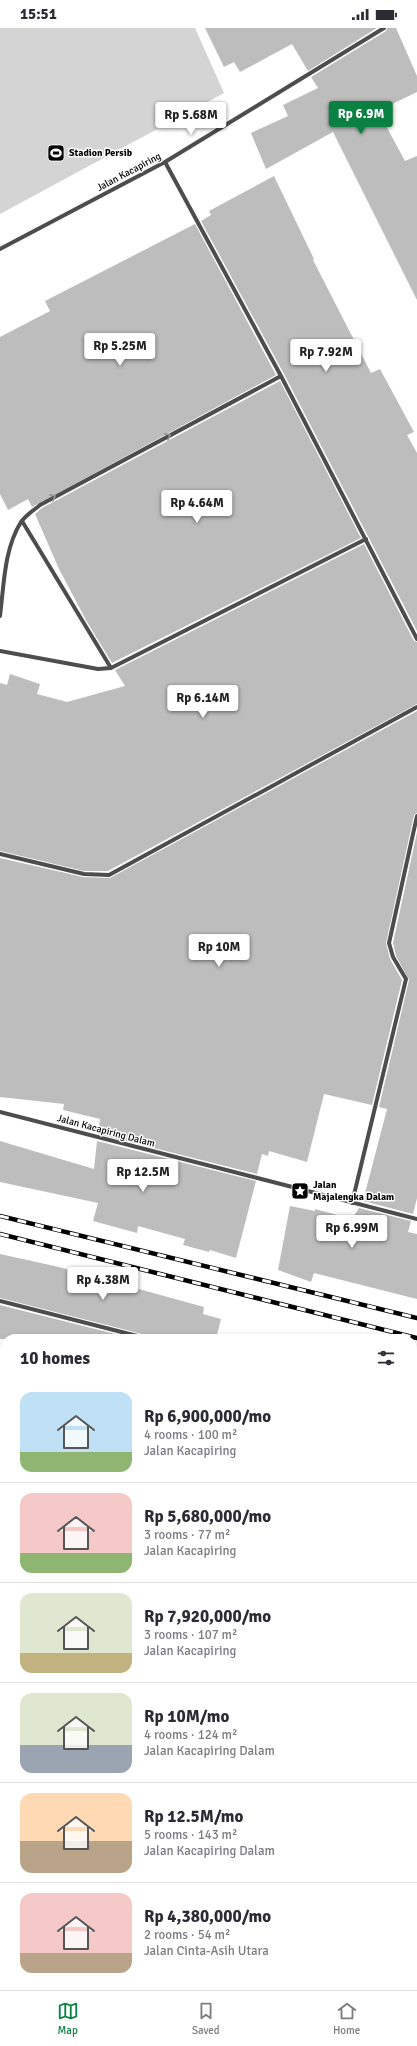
<!DOCTYPE html>
<meta charset="utf-8">
<style>
:root{--surface:#fff;--page:#f2f2f3;--text:#2b2b33;--muted:#7c7c81;--line:#e1e1e2;--accent:#0b8043}
body{margin:0;font-family:Signika,sans-serif;background:var(--page);color:var(--text);height:100vh;display:flex;flex-direction:column;font-size:15px;white-space:nowrap}
*{box-sizing:border-box;margin:0}
p{font-size:13px;color:var(--muted)}
.icon{flex:none;width:22px;height:22px;fill:none;stroke:currentColor;stroke-width:2;stroke-linecap:round;stroke-linejoin:round}
.map{position:relative;flex:1;overflow:hidden}
.details{position:absolute;left:0px;top:1306px;width:417px;height:656px;display:flex;flex-direction:column;background:var(--surface);border-radius:16px 16px 0 0;box-shadow:0 2px 6px #0003}
.details>*{flex:none}
.price{position:absolute;translate:-50% -34px;padding:0 9px;border-radius:4px;background:#fff;color:#222;font-size:13px;line-height:26px;filter:drop-shadow(0 1px 2px #0008)}
.price::after{content:'';position:absolute;left:50%;top:24px;width:12px;height:9px;margin-left:-6px;background:inherit;clip-path:polygon(0 0,100% 0,50% 100%)}
.price.active{background:var(--accent);color:#fff}
ul{padding:0;list-style:none}
li{display:flex;align-items:center;gap:12px;height:100px;padding:0 20px}
li+li{border-top:1px solid var(--line)}
li span{display:grid;place-items:center;flex:none;width:112px;height:80px;border-radius:12px;color:#555}
li>.icon{margin-inline-start:auto}
span .icon{width:48px;height:48px;fill:#fffc;stroke-width:1}
li b{font-size:17px}
h2{display:flex;justify-content:space-between;align-items:center;height:48px;padding:0 20px;font-size:17px}
.status{display:flex;justify-content:space-between;align-items:center;height:28px;padding:0 20px;background:var(--surface);direction:ltr}
.status svg{height:11px;fill:currentColor}
.tab-bar{display:flex;justify-content:space-around;align-items:center;height:56px;border-top:1px solid var(--line);background:var(--surface);font-size:11px;color:var(--muted)}
.tab-bar a{display:grid;justify-items:center;gap:2px}
.tab-bar .active{color:var(--accent)}
.map>svg:first-child{display:block}
</style>
<div class="status"><b>15:51</b><svg viewBox="0 0 49 12"><path d="M0 12V9h3v3zM5 12V6h3v6zM10 12V3h3v9zM15 12V0h3v12zM26 1h20v11H26zM47 4h2v5h-2z"/></svg></div>
<div class="map">
<svg width="417" height="1962" viewBox="0 0 417 1962">
<rect width="100%" height="100%" fill="#fff"/>
<path fill="#d4d4d4" d="M0 0H195L224 65 0 186Z"/>
<path fill="#bdbdbd" d="M205 0H377L308 43 292 16 240 44 234 34 224 39Z
M387 0H396L417 48V64L378 83 405 133 417 128V272L333 104 266 141 251 105 288 88 283 77 318 60 311 49 386 3Z
M274 148 314 231 313 232 371 345 380 341 414 404 407 407 417 425V603L284 346 201 193 211 187 209 183Z
M195 196 276 347 32 479 28 471 8 482 0 466V309L50 283 45 273Z
M280 353 361 510 112 635 87 594 59 541 35 486 42 480Z
M364 516 414 613 417 614V676L108 843H84L0 823V655L7 657 10 646 40 656 37 666 67 674 125 658 115 642Z
M417 683V785L414 787 386 915 390 931 402 952 372 1077 324 1066 307 1134 269 1123 268 1128 262 1126 257 1146 98 1106 100 1091 63 1082 64 1076 0 1069V830L83 849 110 850Z
M417 804V1170L413 1186 363 1173 387 1081 379 1079 409 952 396 928 393 915Z
M0 1113 94 1141 97 1113 256 1153 236 1230 210 1222 209 1224 183 1217 185 1211 138 1198 137 1205 93 1193 98 1175 0 1154Z
M290 1178 315 1183V1181L352 1191 359 1180 411 1193 408 1204 417 1206V1271L314 1245 311 1254 278 1242Z
M0 1226 59 1239 204 1279 203 1286 221 1291 216 1311H152L150 1308 0 1270Z
M0 1277 135 1311H0Z"/>
<g fill="none" stroke-linecap="round" stroke-linejoin="round">
<path stroke="#4d4d4d" stroke-width="4" d="M165 134 281 348 417 611
M0 221 165 134 384 0
M22 493 111 640
M0 588C4 557 4 521 21 494 26 487 34 482 40 477L281 348
M0 623 98 641 111 640 366 511
M0 826 84 846 109 847 417 679
M0 1084 417 1191
M352 1175 406 951 393 929 389 915 417 788
M0 1273 149 1311
M412 1377 417 1379
M412 1525H417
M0 1568 5 1580
M0 1651 5 1637
M0 1803H5
M412 1807H417"/>
<g stroke="#000" stroke-width="4.5">
<path id="rail" d="M0 1188 417 1290
M0 1206 417 1310"/>
</g>
<use href="#rail" stroke="#fff" stroke-width="3" stroke-dasharray="9" stroke-linecap="butt"/>
</g>
<defs><path id="oneway-chevron" d="M-2-3.5L2.5 0L-2 3.5" fill="none" stroke-width="1.6" stroke-linecap="round" stroke-linejoin="round"/></defs>
<g stroke="#949494">
<use href="#oneway-chevron" transform="translate(168 408) rotate(-28)"/>
<use href="#oneway-chevron" transform="translate(53 469) rotate(-28)"/>
</g>
<defs>
<g id="stadium-square" transform="scale(0.9)"><rect x="-9" y="-9" width="18" height="18" rx="4" fill="#000" stroke="#fff"/><path d="M0-5a6.5 5 0 1 0 0 10a6.5 5 0 1 0 0-10ZM-3.5-1.8h7v3.6h-7Z" fill="#fff"/></g>
<g id="sight-square" transform="scale(0.9)"><rect x="-9" y="-9" width="18" height="18" rx="4" fill="#000" stroke="#fff"/><path d="M0-6L1.8-2.2L6-1.7L2.9 1.2L3.7 5.4L0 3.3L-3.7 5.4L-2.9 1.2L-6-1.7L-1.8-2.2Z" fill="#fff"/></g>
</defs>
<g fill-rule="evenodd">
<use href="#stadium-square" x="56" y="125"/>
<use href="#sight-square" x="300" y="1163"/>
</g>
<g text-anchor="middle" dominant-baseline="central" stroke-width="3" stroke-linejoin="round" paint-order="stroke">
<g font-size="10" font-weight="bold" fill="#000" stroke="#fff" text-anchor="start">
<text x="69" y="125">Stadion Persib</text>
<text x="313" y="1157">Jalan<tspan x="313" dy="12">Majalengka Dalam</tspan></text>
</g>
<g font-size="10" fill="#000" stroke="#fff">
<text transform="translate(129 144) rotate(-28)">Jalan Kacapiring</text>
<text transform="translate(106 1103) rotate(15)">Jalan Kacapiring Dalam</text>
</g>
</g>
</svg>
<b class="price active" style="left:361px;top:107px">Rp 6.9M</b>
<b class="price" style="left:191px;top:108px">Rp 5.68M</b>
<b class="price" style="left:120px;top:339px">Rp 5.25M</b>
<b class="price" style="left:326px;top:345px">Rp 7.92M</b>
<b class="price" style="left:197px;top:496px">Rp 4.64M</b>
<b class="price" style="left:203px;top:691px">Rp 6.14M</b>
<b class="price" style="left:219px;top:940px">Rp 10M</b>
<b class="price" style="left:143px;top:1165px">Rp 12.5M</b>
<b class="price" style="left:352px;top:1221px">Rp 6.99M</b>
<b class="price" style="left:103px;top:1273px">Rp 4.38M</b>
<section class="details">
<h2>10 homes<svg class="icon" aria-label="filters" viewBox="0 0 24 24"><path d="M4 7h16M4 17h16"/><circle cx="9" cy="7" r="2"/><circle cx="15" cy="17" r="2"/></svg></h2>
<ul>
<li><span style="background:linear-gradient(#bfe0f5 75%,#8fb573 0)"><svg class="icon" aria-label="home" viewBox="0 0 24 24"><path d="M3 11l9-7 9 7M6 9v11h12V9"/></svg></span><div><b>Rp 6,900,000/mo</b><p>4 rooms · 100 m²</p><p>Jalan Kacapiring</p></div></li>
<li><span style="background:linear-gradient(#f6c9c9 75%,#8fb573 0)"><svg class="icon" aria-label="home" viewBox="0 0 24 24"><path d="M3 11l9-7 9 7M6 9v11h12V9"/></svg></span><div><b>Rp 5,680,000/mo</b><p>3 rooms · 77 m²</p><p>Jalan Kacapiring</p></div></li>
<li><span style="background:linear-gradient(#dfe7d0 75%,#c2b280 0)"><svg class="icon" aria-label="home" viewBox="0 0 24 24"><path d="M3 11l9-7 9 7M6 9v11h12V9"/></svg></span><div><b>Rp 7,920,000/mo</b><p>3 rooms · 107 m²</p><p>Jalan Kacapiring</p></div></li>
<li><span style="background:linear-gradient(#dfe7d0 65%,#9aa5b1 0)"><svg class="icon" aria-label="home" viewBox="0 0 24 24"><path d="M3 11l9-7 9 7M6 9v11h12V9"/></svg></span><div><b>Rp 10M/mo</b><p>4 rooms · 124 m²</p><p>Jalan Kacapiring Dalam</p></div></li>
<li><span style="background:linear-gradient(#ffd9b3 60%,#b9a48a 0)"><svg class="icon" aria-label="home" viewBox="0 0 24 24"><path d="M3 11l9-7 9 7M6 9v11h12V9"/></svg></span><div><b>Rp 12.5M/mo</b><p>5 rooms · 143 m²</p><p>Jalan Kacapiring Dalam</p></div></li>
<li><span style="background:linear-gradient(#f6c9c9 75%,#b9a48a 0)"><svg class="icon" aria-label="home" viewBox="0 0 24 24"><path d="M3 11l9-7 9 7M6 9v11h12V9"/></svg></span><div><b>Rp 4,380,000/mo</b><p>2 rooms · 54 m²</p><p>Jalan Cinta-Asih Utara</p></div></li>
</ul>
</section>
</div>
<nav class="tab-bar">
<a class="active"><svg class="icon" aria-label="map" viewBox="0 0 24 24"><path d="M3 6l6-2 6 2 6-2v14l-6 2-6-2-6 2zM9 4v14M15 6v14"/></svg>Map</a>
<a><svg class="icon" aria-label="saved" viewBox="0 0 24 24"><path d="M7 4h10v16l-5-4-5 4z"/></svg>Saved</a>
<a><svg class="icon" aria-label="home" viewBox="0 0 24 24"><path d="M3 11l9-7 9 7M6 9v11h12V9"/></svg>Home</a>
</nav>
